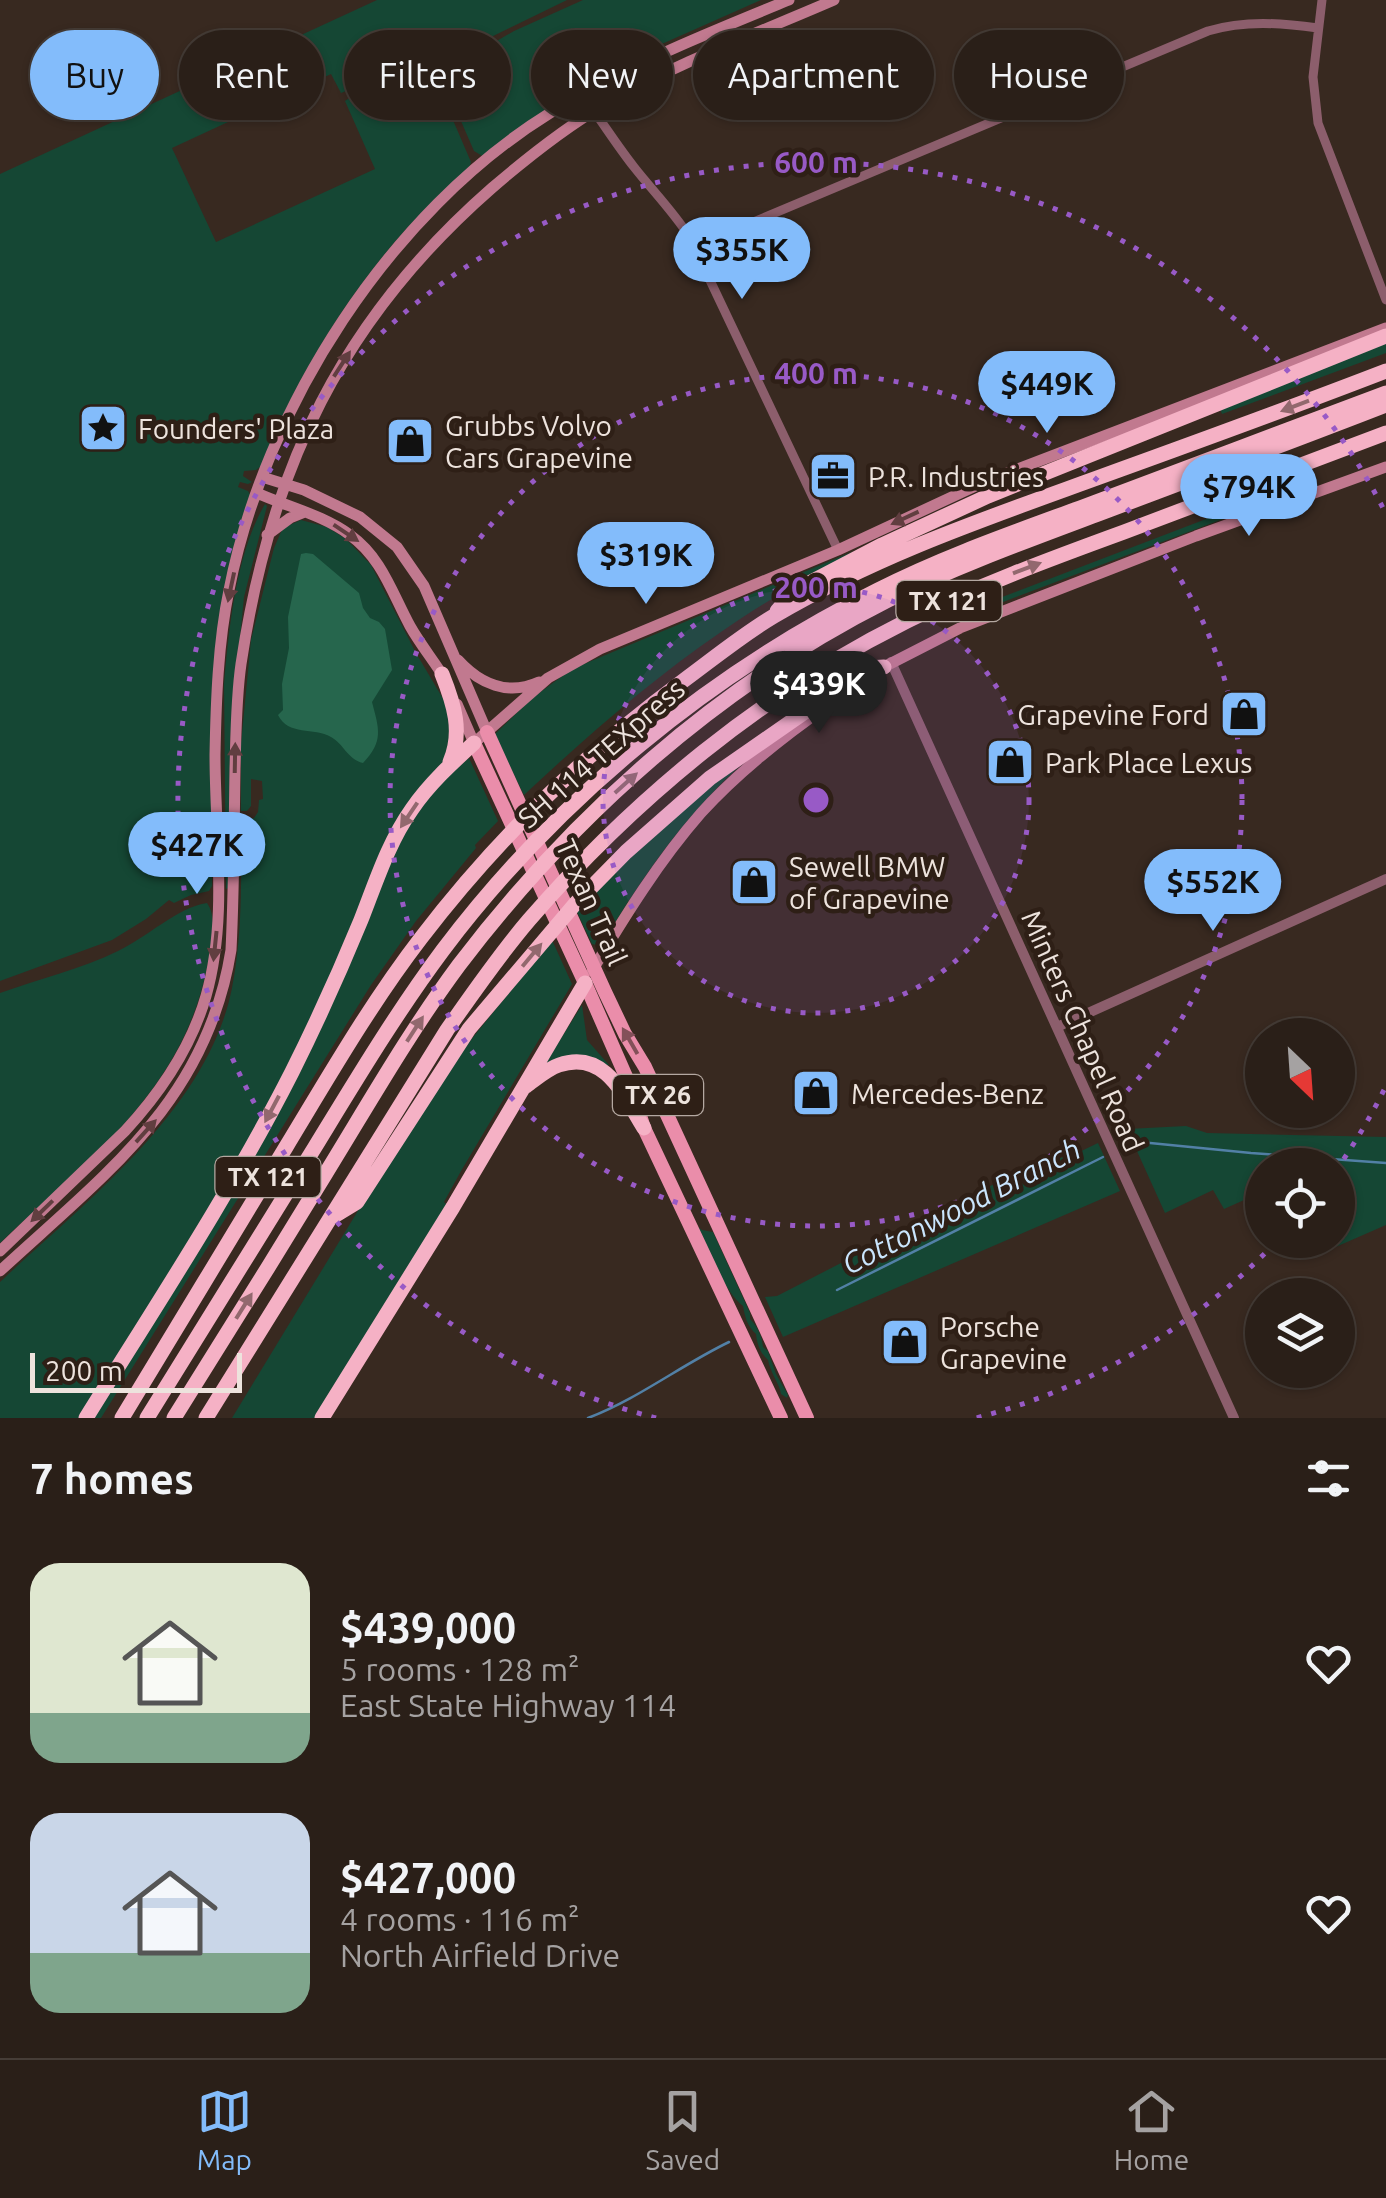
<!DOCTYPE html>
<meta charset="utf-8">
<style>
:root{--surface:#2a1f18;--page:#362c25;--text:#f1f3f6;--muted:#a5a2a2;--line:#463d37;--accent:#83bcfb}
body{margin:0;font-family:Ubuntu,sans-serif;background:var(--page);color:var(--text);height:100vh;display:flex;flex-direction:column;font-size:38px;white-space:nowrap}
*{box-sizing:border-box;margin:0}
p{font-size:32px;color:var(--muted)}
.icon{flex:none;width:55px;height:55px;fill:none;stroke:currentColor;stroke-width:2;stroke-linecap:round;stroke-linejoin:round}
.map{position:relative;height:1418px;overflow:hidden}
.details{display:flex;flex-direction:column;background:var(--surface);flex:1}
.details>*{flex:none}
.guide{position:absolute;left:30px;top:30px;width:1328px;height:90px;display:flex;gap:20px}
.needle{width:65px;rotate:155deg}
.tools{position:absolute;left:1245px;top:1018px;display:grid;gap:20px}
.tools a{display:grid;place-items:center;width:110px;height:110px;border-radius:50%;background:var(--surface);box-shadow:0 2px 8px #0004,0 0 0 2px var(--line);font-size:50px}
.scale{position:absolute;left:30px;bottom:25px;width:212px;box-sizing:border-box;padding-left:10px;border:5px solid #ede3dd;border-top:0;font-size:28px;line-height:35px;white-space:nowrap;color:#ede3dd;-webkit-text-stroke:8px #2e1f16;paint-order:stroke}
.price{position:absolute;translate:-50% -85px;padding:0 22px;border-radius:35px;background:var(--accent);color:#111;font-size:32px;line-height:65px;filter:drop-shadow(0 2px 5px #0008)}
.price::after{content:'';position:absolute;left:50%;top:60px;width:30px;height:22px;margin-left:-15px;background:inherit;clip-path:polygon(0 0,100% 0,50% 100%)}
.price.on{background:#222;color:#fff}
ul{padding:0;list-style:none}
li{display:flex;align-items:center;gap:30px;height:250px;padding:0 30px}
li span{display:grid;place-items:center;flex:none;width:280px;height:200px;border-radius:30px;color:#555}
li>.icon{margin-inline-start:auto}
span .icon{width:120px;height:120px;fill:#fffc;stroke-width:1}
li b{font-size:42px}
h2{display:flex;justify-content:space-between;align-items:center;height:120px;padding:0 30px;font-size:42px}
.chip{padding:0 35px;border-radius:45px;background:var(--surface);box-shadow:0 2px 8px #0004,0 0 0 2px var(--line);font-size:35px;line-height:90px}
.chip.on{background:var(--accent);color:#111}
.tabs{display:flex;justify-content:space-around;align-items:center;height:140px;border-top:2px solid var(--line);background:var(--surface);font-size:28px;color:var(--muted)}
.tabs a{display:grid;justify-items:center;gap:5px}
.tabs .on{color:var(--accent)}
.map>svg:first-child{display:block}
</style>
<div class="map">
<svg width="1386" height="1418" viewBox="0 0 1386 1418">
<rect width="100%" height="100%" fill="#382920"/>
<path fill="#154734" d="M377 0H567L442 61C428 66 415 64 402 68 381 74 361 85 341 93L331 74 172 148 216 242 375 169 345 101C369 86 412 57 437 83L471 162 469 168C449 188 427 207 407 228 345 297 296 379 261 466L256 470 244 471 243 476 252 482 248 484 240 482 238 487 248 491 251 496 211 708 212 886 209 891 191 895 174 903 169 900 146 919 112 940 0 981V174Z
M583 0H761L646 51 604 74 528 122 488 154 484 157 474 151 444 82V76L448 69 514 31Z
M1386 340V353L1222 414 1220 409Z
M1287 488 1289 494 1003 602 997 599Z
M265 504 267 506 244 597 230 742 229 882 228 888 226 889 224 685C229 628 236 553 265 504Z
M301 520 327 527 346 539 371 565 416 653 445 702 450 715 449 755 424 788 319 1004 251 1139 80 1418H0V1282C86 1201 208 1109 232 988 243 932 241 877 241 821L254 818 258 812 259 800 263 799 262 781 251 779V806L247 811H241V744L251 640 274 548 281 532 285 527Z
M854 551C809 577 764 602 721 632 651 680 586 737 524 795L494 735 531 699 572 669Z
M469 758 498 821 475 845 476 848 416 921 371 985 101 1418H91L236 1189 239 1190 247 1175 242 1172 408 824 441 782Z
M744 762C684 816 641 878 601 946L592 944 577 912 609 876 713 781Z
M207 903C218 918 211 945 208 963 184 1090 88 1160 0 1243V993C39 979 81 969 118 951 146 938 178 907 207 903Z
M552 940 572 984 461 1171 444 1202 449 1207 318 1418H232L404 1135 448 1068Z
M582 1005 587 1040 609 1065 543 1067Z
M1186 1126 1207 1133 1386 1137V1225L1331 1249 1327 1240H1338V1165H1262V1192L1224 1209 1213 1190 1165 1213 1127 1129Z
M1098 1143 1120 1191 783 1337 765 1297 777 1296 1029 1166 1075 1154Z
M698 1227 702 1230 713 1232 750 1313V1319C758 1327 762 1337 763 1347L768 1351 776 1374 788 1395 787 1398 781 1394C780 1385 770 1372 768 1360 760 1353 757 1344 756 1334 747 1326 745 1317 743 1306 724 1292 709 1249 698 1227Z"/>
<path fill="#26664d" d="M306 553 313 554 359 593 363 608 370 618 379 622 385 629 392 670 372 702C379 729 384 741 363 763 347 759 344 744 331 737 314 727 288 736 278 715L283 710 282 684 289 648 288 617 301 554Z"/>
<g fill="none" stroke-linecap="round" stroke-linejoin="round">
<path stroke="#5280a6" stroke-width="2.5" d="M1126 1147 1140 1142 1251 1153 1386 1163
M837 1290 1103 1157
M588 1418C638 1399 681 1365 729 1342"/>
<path stroke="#8c5e6c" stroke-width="9" d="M1322 0 1313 77 1318 123 1386 300
M582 95C600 118 615 143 634 167 652 190 672 210 689 236L838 550
M694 247 1208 31C1245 20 1281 23 1318 28"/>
<path stroke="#8c5e6c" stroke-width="10" d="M891 662 1234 1418
M1057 1027 1386 879"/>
<path stroke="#c1798f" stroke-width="11" d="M262 477 304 490 360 517 397 547 424 586 487 732
M257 493C288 507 323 515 350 535 382 558 392 593 410 626 420 644 434 661 445 679
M267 535 290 518 305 512
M458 660C480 684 508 696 539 682
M878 670 960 628 1196 536 1386 467
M457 704 474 743 548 678 600 649 838 550 984 482 1386 328
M592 971C625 916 659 861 701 813 739 771 784 736 830 704
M0 1251 125 1131C161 1092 191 1048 206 996 228 919 215 835 215 755 216 701 218 643 229 590 265 407 390 212 550 113 625 66 708 33 789 0
M0 1271C105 1174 207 1101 231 950 234 890 234 830 235 769 236 734 236 699 241 664 270 469 342 319 492 188 528 157 566 127 607 103 679 62 758 33 834 0"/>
<path stroke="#ea8daa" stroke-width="14" d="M487 732 605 992 625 1034 645 1067 807 1418
M474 743 585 983 631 1088 644 1128 781 1418"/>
<path stroke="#f5b1c5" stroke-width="15" d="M777 611 794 591 882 545 988 496 1386 336
M442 674C454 704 463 732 450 762
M526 1086C536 1079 547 1069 559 1065 605 1049 624 1096 644 1128
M334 1216 357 1202 469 1029 575 904 626 852 710 778 868 668 884 667
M86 1418C157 1304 231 1192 292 1072 317 1022 340 971 361 920 376 882 388 843 412 809 429 784 452 763 474 743
M122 1418C177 1328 231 1237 286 1147 329 1076 371 1003 421 938 496 840 584 754 683 681 713 659 742 635 774 616 878 555 984 519 1097 478 1194 443 1290 408 1386 371
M147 1418C203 1328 259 1237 315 1147 356 1080 396 1013 443 950 556 800 710 673 878 590 943 557 1012 533 1080 508 1182 470 1284 431 1386 393
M174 1418C225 1337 276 1255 326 1173 369 1103 410 1031 459 965 573 815 719 685 888 600 957 566 1029 540 1101 513 1196 477 1291 442 1386 405
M206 1418 447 1030C473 993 499 955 529 920 634 799 762 693 907 621 977 586 1050 559 1124 532 1211 499 1299 466 1386 433
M322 1418 453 1207 585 983"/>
</g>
<defs><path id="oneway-solid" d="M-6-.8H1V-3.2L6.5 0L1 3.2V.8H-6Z" transform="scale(2.5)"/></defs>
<g fill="#613e40">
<use href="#oneway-solid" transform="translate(342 364) rotate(-57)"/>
<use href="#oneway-solid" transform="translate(905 518) rotate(155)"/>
<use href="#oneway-solid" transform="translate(346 533) rotate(34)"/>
<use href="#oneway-solid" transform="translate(231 587) rotate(102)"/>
<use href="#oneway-solid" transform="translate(235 758) rotate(-89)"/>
<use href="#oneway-solid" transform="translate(215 946) rotate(96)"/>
<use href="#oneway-solid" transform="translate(146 1131) rotate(-48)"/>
<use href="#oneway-solid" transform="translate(42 1211) rotate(136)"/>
</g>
<g fill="#92686e">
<use href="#oneway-solid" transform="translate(1295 406) rotate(159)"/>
<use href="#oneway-solid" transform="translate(1027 568) rotate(-21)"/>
<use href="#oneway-solid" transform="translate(626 783) rotate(-42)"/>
<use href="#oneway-solid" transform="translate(409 815) rotate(124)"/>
<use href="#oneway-solid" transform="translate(532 955) rotate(-50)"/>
<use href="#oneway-solid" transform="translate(415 1029) rotate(-57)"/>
<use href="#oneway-solid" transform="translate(272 1109) rotate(118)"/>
<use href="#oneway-solid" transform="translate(244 1306) rotate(-58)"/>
</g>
<use fill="#835059" href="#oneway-solid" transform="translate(630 1041) rotate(-120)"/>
<circle cx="816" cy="800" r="213" fill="#985ac6" fill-opacity=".12"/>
<g fill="none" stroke="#985ac6" stroke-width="5" stroke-dasharray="5 10">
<circle cx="816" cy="800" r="213"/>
<circle cx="816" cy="800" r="426"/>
<path d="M1384 1090A638 638 0 0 1 1339 1166M1275 1243A638 638 0 0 1 976 1418M656 1418A638 638 0 1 1 1384 510"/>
</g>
<defs>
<g id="sight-square" transform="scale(2.5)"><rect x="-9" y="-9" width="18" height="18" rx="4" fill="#83bcfb" stroke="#2e1f16"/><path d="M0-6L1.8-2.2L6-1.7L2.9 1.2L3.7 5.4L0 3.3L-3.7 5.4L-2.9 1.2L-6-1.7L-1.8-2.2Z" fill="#111"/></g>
<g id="shop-square" transform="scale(2.5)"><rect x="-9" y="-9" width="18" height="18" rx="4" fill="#83bcfb" stroke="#2e1f16"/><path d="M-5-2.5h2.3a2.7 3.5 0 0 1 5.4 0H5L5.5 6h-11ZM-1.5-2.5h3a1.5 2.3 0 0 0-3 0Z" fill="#111"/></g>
<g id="office-square" transform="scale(2.5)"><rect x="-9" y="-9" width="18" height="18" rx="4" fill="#83bcfb" stroke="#2e1f16"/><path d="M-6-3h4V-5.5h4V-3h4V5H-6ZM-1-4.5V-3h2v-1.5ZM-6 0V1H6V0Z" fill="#111"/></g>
</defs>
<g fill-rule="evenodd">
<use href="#sight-square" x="103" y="428"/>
<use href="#shop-square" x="410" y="441"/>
<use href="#office-square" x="833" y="476"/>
<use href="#shop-square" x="1244" y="714"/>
<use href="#shop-square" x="1010" y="762"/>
<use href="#shop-square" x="754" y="882"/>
<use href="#shop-square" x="816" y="1093"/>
<use href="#shop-square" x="905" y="1342"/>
</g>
<g text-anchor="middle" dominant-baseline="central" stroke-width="9" stroke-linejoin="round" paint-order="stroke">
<g fill="#2e1f16" stroke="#b4a8a1" stroke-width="2.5">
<rect x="896.5" y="581" width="105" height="40" rx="8"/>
<rect x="613" y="1075" width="90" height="40" rx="8"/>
<rect x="215.5" y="1157" width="105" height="40" rx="8"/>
</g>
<g font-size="25" font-weight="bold" fill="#ede3dd">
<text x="949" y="601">TX 121</text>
<text x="658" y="1095">TX 26</text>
<text x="268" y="1177">TX 121</text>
</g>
<g font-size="28" fill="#ede3dd" stroke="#2e1f16" text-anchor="start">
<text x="445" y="425">Grubbs Volvo<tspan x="445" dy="32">Cars Grapevine</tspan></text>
<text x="138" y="428">Founders' Plaza</text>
<text x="868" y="476">P.R. Industries</text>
<text x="1209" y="714" text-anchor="end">Grapevine Ford</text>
<text x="1045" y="762">Park Place Lexus</text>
<text x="789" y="866">Sewell BMW<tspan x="789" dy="32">of Grapevine</tspan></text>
<text x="851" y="1093">Mercedes-Benz</text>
<text x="940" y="1326">Porsche<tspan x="940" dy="32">Grapevine</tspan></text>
</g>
<g font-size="28" fill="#ede3dd" stroke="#2e1f16">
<text transform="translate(601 753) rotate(-41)">SH 114 TEXpress</text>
<text transform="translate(592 902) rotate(66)">Texan Trail</text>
<text transform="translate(1083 1031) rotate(66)">Minters Chapel Road</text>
</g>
<g font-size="30" font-style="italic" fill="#cae5fd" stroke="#2e1f16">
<text transform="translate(961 1206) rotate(-27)">Cottonwood Branch</text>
</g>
</g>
<circle cx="816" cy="800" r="15" fill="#985ac6" stroke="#2e1f16" stroke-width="5"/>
<g font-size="30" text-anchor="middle" font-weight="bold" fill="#985ac6" stroke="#2e1f16" stroke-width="9" stroke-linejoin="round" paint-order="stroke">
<text x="816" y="173">600 m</text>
<text x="816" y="384">400 m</text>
<text x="816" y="598">200 m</text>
</g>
</svg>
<div class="tools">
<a><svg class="needle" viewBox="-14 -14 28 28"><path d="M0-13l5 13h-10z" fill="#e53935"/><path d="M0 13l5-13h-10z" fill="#a5a2a2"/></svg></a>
<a><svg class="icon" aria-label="locate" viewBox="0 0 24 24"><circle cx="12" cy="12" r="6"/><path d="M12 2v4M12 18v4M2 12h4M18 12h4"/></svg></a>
<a><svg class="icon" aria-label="layers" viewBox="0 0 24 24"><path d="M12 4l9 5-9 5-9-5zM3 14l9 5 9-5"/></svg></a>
</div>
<div class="scale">200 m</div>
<b class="price" style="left:742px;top:302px">$355K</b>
<b class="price" style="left:1047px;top:436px">$449K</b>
<b class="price" style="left:1249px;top:539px">$794K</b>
<b class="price" style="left:646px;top:607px">$319K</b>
<b class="price on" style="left:819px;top:736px">$439K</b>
<b class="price" style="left:197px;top:897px">$427K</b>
<b class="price" style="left:1213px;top:934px">$552K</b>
<div class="guide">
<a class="chip on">Buy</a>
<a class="chip">Rent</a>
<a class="chip">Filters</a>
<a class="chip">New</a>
<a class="chip">Apartment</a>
<a class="chip">House</a>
</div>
</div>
<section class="details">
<h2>7 homes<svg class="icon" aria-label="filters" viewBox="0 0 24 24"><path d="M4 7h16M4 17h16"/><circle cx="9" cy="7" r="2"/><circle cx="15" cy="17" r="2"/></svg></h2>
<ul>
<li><span style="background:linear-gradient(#dfe7d0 75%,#7fa58c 0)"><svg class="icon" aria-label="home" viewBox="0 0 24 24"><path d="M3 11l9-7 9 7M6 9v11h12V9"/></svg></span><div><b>$439,000</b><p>5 rooms · 128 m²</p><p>East State Highway 114</p></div><svg class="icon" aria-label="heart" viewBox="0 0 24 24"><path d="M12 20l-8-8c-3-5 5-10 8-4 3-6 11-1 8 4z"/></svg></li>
<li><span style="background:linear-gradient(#c9d6e8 70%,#7fa58c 0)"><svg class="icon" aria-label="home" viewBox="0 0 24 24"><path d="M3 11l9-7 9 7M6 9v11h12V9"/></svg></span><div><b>$427,000</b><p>4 rooms · 116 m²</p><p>North Airfield Drive</p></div><svg class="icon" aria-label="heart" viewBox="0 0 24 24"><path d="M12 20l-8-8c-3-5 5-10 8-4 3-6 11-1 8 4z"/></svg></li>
</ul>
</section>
<nav class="tabs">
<a class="on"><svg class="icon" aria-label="map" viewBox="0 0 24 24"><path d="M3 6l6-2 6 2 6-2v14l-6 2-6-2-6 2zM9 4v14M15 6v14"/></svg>Map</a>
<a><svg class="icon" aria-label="saved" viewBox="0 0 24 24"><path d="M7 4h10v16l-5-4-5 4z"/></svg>Saved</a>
<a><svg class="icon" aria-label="home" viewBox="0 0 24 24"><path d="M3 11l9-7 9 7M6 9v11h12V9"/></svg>Home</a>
</nav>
